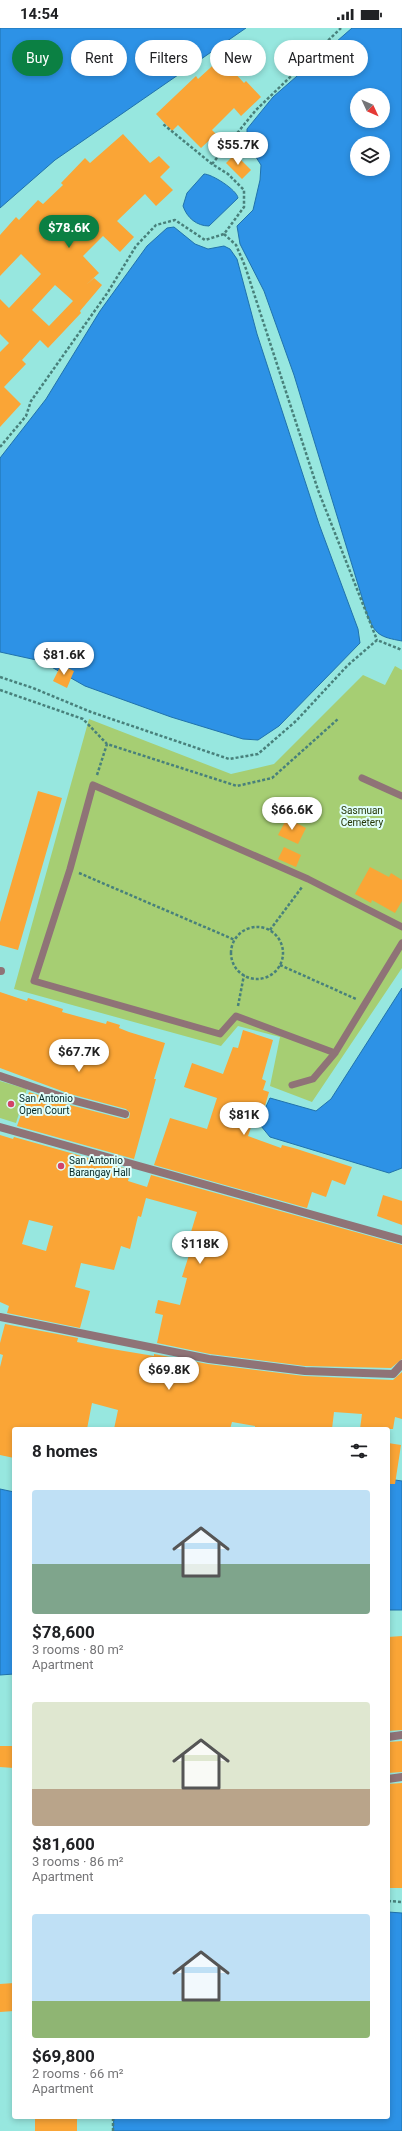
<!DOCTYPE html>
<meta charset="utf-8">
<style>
:root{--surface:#fff;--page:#f6f6f6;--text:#202124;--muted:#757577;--accent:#0b8043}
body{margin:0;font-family:Roboto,sans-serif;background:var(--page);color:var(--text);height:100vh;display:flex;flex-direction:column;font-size:15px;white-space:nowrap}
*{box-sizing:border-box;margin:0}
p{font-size:13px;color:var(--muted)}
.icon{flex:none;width:22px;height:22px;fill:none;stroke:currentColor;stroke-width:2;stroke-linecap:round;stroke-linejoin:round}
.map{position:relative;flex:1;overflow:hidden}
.side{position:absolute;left:12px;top:1399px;width:378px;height:692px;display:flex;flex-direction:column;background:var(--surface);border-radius:4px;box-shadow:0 2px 6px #0003}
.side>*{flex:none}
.top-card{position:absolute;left:12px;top:12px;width:378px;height:36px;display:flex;gap:8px}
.needle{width:26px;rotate:134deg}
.buttons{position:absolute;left:350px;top:60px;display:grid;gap:8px}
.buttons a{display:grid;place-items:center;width:40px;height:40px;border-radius:50%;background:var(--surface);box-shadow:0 2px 6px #0003;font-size:20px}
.price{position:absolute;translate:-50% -34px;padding:0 9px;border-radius:14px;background:#fff;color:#222;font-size:13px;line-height:26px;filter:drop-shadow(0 1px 2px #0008)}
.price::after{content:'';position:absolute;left:50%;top:24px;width:12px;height:9px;margin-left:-6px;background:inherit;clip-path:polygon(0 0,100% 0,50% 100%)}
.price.current{background:var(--accent);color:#fff}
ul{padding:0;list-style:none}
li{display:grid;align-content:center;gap:8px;height:212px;padding:0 20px}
li span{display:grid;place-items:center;height:124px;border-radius:4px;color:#555}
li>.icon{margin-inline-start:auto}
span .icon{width:72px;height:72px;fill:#fffc;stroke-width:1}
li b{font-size:17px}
h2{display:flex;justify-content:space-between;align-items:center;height:48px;padding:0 20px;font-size:17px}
.tag{padding:0 14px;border-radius:18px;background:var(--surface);box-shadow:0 2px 6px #0003;font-size:14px;line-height:36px}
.tag.current{background:var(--accent);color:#fff}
.status{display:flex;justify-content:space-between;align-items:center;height:28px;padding:0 20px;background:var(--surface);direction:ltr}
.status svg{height:11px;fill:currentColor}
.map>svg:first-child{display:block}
</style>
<div class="status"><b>14:54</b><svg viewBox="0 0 49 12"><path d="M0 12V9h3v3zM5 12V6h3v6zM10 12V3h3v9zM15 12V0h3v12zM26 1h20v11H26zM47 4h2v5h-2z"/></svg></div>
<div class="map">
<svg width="402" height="2103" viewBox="0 0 402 2103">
<rect width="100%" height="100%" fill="#97e7df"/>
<path fill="#a6ce73" d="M395 638 402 642V940L312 1074 270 1058 280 1009 238 998 221 1018 14 961 89 691 231 746 274 736 363 647 385 657Z
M0 1053 27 1061 16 1095 0 1090Z"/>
<path fill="#2d92e6" stroke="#2072ac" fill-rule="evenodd" d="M0 0H246L55 132 0 180Z
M352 0H402V613C380 609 375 607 367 586L294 347 264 263 240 216 237 198 253 182 260 152 261 137 247 115V101L273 69ZM357 67H383V93H357ZM357 115H383V141H357Z
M204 146C212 146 237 162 238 170L209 198C197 198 187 190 183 178L187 165Z
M174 199 195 216 208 221 224 218 230 221 237 231 257 306 319 496 358 601 360 615 279 698 258 712 243 711 171 689 85 658 41 633 0 624V430L46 371 100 283 147 218 167 200Z
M402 960V1140L389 1145 270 1109 261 1098 263 1085 270 1070 316 1083 331 1071Z
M388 1451 402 1453V1582H388Z
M0 1461 14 1464V1646L0 1647Z
M388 1884 402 1885V2103H113L114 2089H388Z"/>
<path fill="#faa536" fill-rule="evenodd" d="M221 30 244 55 246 53 261 69 241 88 234 80 212 102 216 106 201 120 178 97 172 103 156 86 196 48 198 51Z
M123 106 150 135 159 128 170 139 160 149 173 162 156 178 145 166 117 193 134 209 120 224 103 208 83 228 99 245 86 257 94 250 102 257 80 283 81 285 48 320 40 312 22 332 26 336 4 359 21 376 0 399V324L9 315 0 306V271L9 280 41 246 21 226 0 248V207L16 189 19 192 38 172 43 176 63 157 61 155 85 130 90 135ZM55 257 73 273 49 298 32 282Z
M235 126 251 142 242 151 226 135Z
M61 637 74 643 67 660 53 653Z
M38 763 62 770 18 922 0 917V894Z
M287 790 306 800 298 816 278 807Z
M284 819 301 827 296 839 278 831Z
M370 839 389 849 391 845 402 852V873L395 885 372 872 371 875 355 866Z
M0 964 27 973 28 970 63 981 62 984 106 996 107 993 120 997 119 1000 129 1004 165 1015 154 1051H156L134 1131 17 1098 29 1064 66 1076 124 1091 129 1090 130 1085 126 1081 70 1066 0 1040Z
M243 1002 273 1012 262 1051 266 1053 263 1062 269 1064 265 1078 259 1076 248 1108 281 1120 282 1117 297 1121 352 1139 345 1157 332 1152 326 1169 312 1164 307 1180 154 1137 170 1090 207 1101 217 1070 184 1059 192 1035 223 1046 233 1019 238 1020Z
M0 1107 13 1111 14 1109 131 1142 128 1153 147 1159 151 1147 402 1217V1331L391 1340 305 1338 210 1326 157 1315 163 1287 155 1285 158 1272 180 1277 187 1250 182 1249 196 1205 191 1204 197 1184 146 1170 141 1189 138 1188 130 1221 121 1218 114 1242 81 1235 75 1259 90 1263 80 1300 7 1285 9 1278 0 1274ZM29 1192 53 1198 46 1223 22 1216Z
M383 1167 402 1173V1197L377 1188Z
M5 1296 78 1310 77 1314 106 1320 154 1328V1326L208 1336 304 1348 393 1352 402 1344V1391L395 1389 393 1401H360L362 1386 334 1384 332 1401 318 1399V1401H255V1398L232 1394 230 1401H114L118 1382 92 1375 87 1401H14V1430L0 1427V1339L3 1327 0 1326V1315Z
M388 1415 401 1417 395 1456H388Z
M402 1608V1702L388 1703V1609Z
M402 1713V1744L388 1745V1714Z
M0 1718H14V1740L0 1739Z
M402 1755V1860H388V1756Z
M14 1955V1983L0 1984V1956Z
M35 2089H77V2103H35Z"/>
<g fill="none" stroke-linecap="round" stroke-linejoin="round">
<path stroke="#48807b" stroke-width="2.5" stroke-dasharray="3 2" stroke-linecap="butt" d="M212 136 256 82 341 0
M224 206 236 217 245 238 318 462 377 612
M0 419 26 388 31 373 108 264 136 218 156 197 175 192 205 212 224 206 233 194 244 179V162L228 146 212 136 163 96
M0 649 33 660 91 684 229 731 258 726 296 693 348 637 377 612 402 622
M0 662 83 691 107 716
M97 747 107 716 237 758 272 750 338 691
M79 845 235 912
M231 925a26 26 0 1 1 52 0a26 26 0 1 1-52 0Z
M270 902 302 859
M280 937 356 971
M238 978 244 947
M388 1873 402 1874
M113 2103V2089"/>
<path stroke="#8f7377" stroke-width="7" d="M362 750 402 768
M402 899 308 851 93 757 70 841 34 953 220 1006 236 988 335 1025 402 915
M292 1057 313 1051 335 1025"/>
<path stroke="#8f7377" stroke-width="8" d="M0 943H1
M0 1048 68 1071 125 1086
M0 1289 209 1331 305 1343 393 1346 402 1336
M388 1709 402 1707
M388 1751 402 1749"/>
<path stroke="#8f7377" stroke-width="8" d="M0 1099 402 1212"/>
</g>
<g fill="#d24369" stroke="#e0fefa" stroke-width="1.5">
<circle cx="11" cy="1076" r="4"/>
<circle cx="61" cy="1138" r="4"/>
</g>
<g text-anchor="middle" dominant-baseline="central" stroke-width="4" stroke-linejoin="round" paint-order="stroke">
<g font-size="10" fill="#243606" stroke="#e0fefa">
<text x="362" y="782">Sasmuan<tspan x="362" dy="12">Cemetery</tspan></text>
</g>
<g font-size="10" fill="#032624" stroke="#e0fefa" text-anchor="start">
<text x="19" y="1070">San Antonio<tspan x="19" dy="12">Open Court</tspan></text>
<text x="69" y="1132">San Antonio<tspan x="69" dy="12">Barangay Hall</tspan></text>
</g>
</g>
</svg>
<div class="buttons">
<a><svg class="needle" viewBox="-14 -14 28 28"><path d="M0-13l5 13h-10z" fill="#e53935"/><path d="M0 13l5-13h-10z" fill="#757577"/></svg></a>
<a><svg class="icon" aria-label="layers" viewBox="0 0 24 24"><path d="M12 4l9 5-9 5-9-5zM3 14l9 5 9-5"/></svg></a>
</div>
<b class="price" style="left:238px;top:138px">$55.7K</b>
<b class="price current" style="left:69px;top:221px">$78.6K</b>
<b class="price" style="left:64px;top:648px">$81.6K</b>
<b class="price" style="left:292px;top:803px">$66.6K</b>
<b class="price" style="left:79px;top:1045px">$67.7K</b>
<b class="price" style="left:244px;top:1108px">$81K</b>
<b class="price" style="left:200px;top:1237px">$118K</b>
<b class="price" style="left:169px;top:1363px">$69.8K</b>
<div class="top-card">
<a class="tag current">Buy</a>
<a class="tag">Rent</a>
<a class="tag">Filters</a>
<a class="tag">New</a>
<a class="tag">Apartment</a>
</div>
<section class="side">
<h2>8 homes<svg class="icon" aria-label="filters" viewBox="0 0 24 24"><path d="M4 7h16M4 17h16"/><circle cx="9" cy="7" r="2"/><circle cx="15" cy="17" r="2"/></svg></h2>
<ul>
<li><span style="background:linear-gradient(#bfe0f5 60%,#7fa58c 0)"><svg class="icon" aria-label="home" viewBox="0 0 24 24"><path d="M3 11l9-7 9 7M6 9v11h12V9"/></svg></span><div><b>$78,600</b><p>3 rooms · 80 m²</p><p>Apartment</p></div></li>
<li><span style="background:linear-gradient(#dfe7d0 70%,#b9a48a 0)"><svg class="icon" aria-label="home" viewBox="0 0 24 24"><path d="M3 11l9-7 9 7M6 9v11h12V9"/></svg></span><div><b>$81,600</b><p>3 rooms · 86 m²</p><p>Apartment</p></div></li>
<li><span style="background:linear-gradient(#bfe0f5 70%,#8fb573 0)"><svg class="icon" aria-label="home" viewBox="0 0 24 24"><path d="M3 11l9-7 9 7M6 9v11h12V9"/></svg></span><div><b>$69,800</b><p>2 rooms · 66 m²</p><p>Apartment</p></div></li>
</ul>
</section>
</div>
